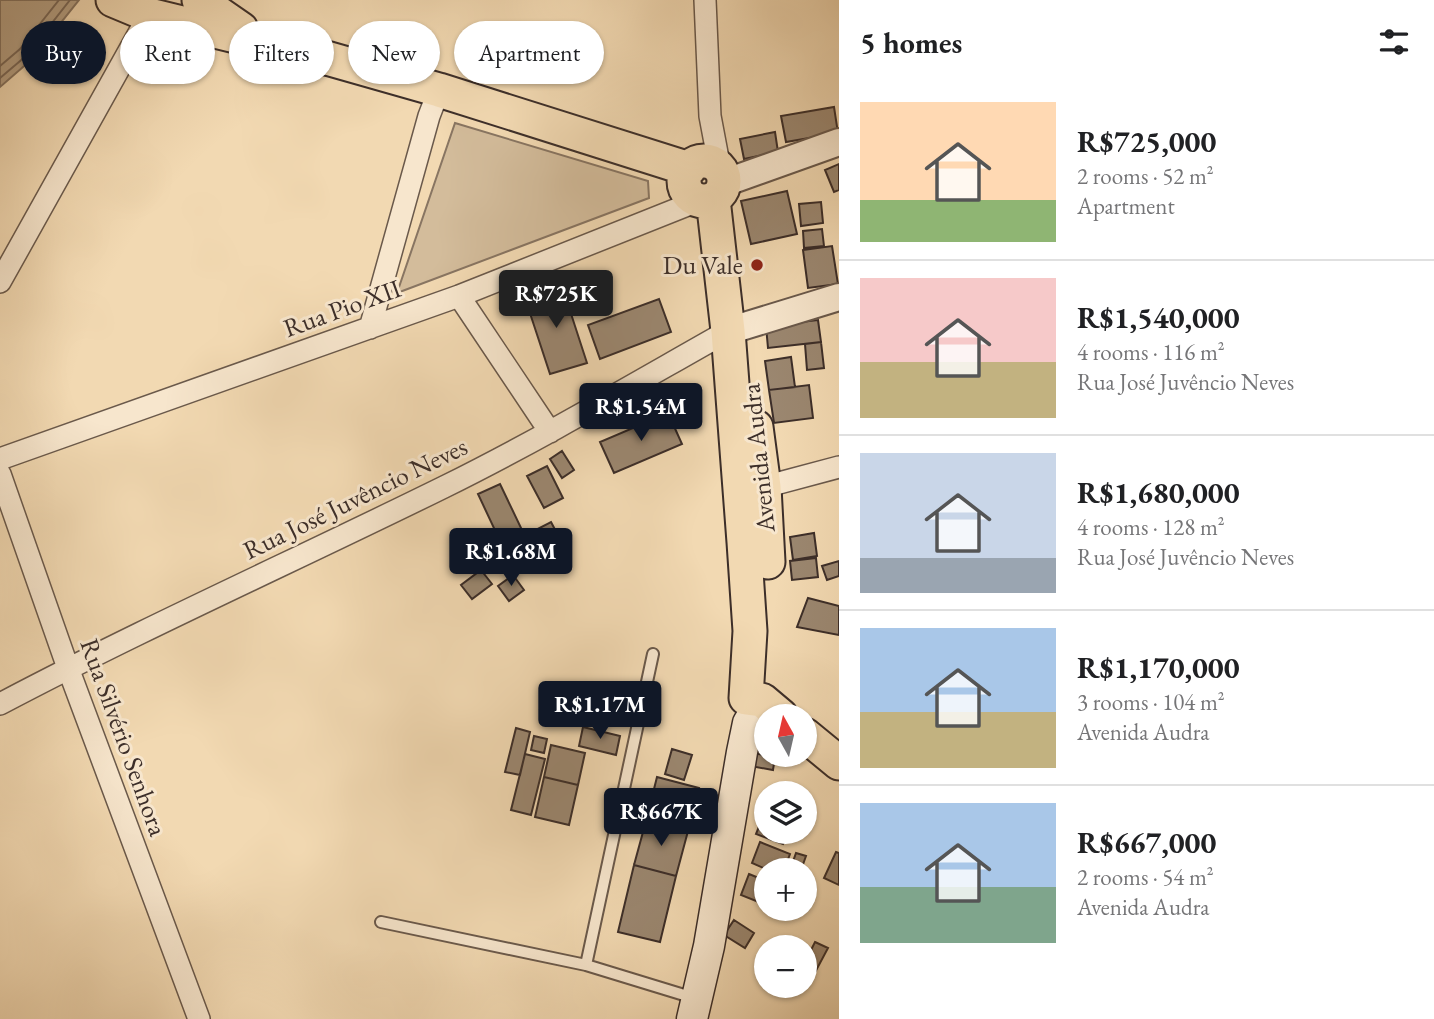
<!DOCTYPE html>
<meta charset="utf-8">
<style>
:root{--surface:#fff;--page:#f6f6f6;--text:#202124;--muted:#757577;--line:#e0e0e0;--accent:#111827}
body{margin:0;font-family:"EB Garamond",serif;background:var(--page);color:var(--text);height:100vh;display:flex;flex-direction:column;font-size:26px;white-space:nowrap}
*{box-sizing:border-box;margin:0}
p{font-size:23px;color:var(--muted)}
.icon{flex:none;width:38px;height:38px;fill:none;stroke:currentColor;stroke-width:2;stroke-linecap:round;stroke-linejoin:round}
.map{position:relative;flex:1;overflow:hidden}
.panel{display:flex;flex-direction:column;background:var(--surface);width:595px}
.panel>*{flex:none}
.banner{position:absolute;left:21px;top:21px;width:665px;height:63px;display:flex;gap:14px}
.needle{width:46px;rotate:352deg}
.controls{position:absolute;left:754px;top:704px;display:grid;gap:14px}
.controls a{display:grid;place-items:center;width:63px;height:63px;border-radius:50%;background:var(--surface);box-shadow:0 2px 5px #0004;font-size:35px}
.price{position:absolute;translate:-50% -60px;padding:0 16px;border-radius:7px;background:var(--accent);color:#fff;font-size:23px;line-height:46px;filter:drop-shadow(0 2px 4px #0008)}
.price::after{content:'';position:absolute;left:50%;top:42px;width:21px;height:16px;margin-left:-10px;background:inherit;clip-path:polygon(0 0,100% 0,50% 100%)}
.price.selected{background:#222;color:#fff}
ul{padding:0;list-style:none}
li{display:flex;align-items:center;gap:21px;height:175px;padding:0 21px}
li+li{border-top:2px solid var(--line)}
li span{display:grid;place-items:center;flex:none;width:196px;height:140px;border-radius:0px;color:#555}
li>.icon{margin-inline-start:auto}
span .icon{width:84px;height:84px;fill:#fffc;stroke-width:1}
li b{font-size:30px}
h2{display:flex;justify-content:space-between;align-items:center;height:84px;padding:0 21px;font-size:30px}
.pill{padding:0 24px;border-radius:32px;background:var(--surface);box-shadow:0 2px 5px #0004;font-size:24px;line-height:63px}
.pill.selected{background:var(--accent);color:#fff}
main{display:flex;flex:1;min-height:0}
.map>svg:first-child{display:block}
</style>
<main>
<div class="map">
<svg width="839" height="1019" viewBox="0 0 839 1019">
<rect width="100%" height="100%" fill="#f2d9b2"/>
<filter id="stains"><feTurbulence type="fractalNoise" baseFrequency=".00286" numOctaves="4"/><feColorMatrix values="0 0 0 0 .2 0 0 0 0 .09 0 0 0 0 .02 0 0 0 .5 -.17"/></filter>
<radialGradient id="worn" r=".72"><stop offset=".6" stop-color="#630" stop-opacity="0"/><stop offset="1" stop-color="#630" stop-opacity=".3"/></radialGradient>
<path fill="#d3bc9b" stroke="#887562" stroke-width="2" d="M455 123 648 181 649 198 397 293Z"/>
<path fill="#b49f83" stroke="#84725f" stroke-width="2" d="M0 0H79L31 60 0 87Z"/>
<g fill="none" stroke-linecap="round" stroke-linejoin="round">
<path stroke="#786656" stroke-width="2" d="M0 66 20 49 59 0
M0 78 26 56 70 0"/>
</g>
<path fill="#9b8770" stroke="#3c2e29" stroke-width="2" d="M834 107 838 133 786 142 781 116Z
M775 132 778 152 744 159 740 139Z
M839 164V190L834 192 825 170Z
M787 191 797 234 751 244 741 201Z
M821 202 823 223 801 226 799 204Z
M822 229 824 246 804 248 803 231Z
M832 246 838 284 808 288 803 250Z
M562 286 587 363 550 374 525 298Z
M659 299 671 332 600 359 588 325Z
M818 320 821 342 768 348 766 326Z
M821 342 824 368 807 370 805 344Z
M791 357 795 387 769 390 765 361Z
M809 385 813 418 774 423 769 390Z
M668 413 682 444 614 473 600 442Z
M562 451 574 470 562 478 550 459Z
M547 466 563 498 544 508 527 476Z
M500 484 522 530 500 541 478 494Z
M551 522 560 539 535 553 526 535Z
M814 533 817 556 793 560 790 537Z
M523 544 531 557 511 571 502 559Z
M816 558 818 577 792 580 790 561Z
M839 561V576L827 580 822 566Z
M481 570 492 584 472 599 461 585Z
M513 575 524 590 509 601 498 586Z
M808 598 839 606V635L797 627Z
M546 688 565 694 559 715 540 709Z
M754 725 766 728V751L749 748Z
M583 727 620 736 616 755 579 746Z
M516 728 530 732 520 775 505 772Z
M534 736 547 739 544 753 531 750Z
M551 745 585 753 578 785 544 777Z
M672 749 692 755 684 780 665 774Z
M747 752 775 757 773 770 745 765Z
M525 754 545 759 531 815 511 810Z
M544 777 578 785 569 825 535 817Z
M657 777 699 788 688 831 646 821Z
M765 812 766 831H788L783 844 756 834Z
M646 821 688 831 676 876 634 865Z
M760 842 790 854 784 870H768L752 863Z
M836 852 839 853V885L824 878Z
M796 853 806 856 801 870H790Z
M634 865 676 876 660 942 618 932Z
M749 874 766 881V905L741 895Z
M734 920 754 933 745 948 724 935Z
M815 942 828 948 811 980 805 977V962Z"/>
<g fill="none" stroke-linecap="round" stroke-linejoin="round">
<g stroke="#6a594b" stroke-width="14">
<path id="service" d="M381 922 586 965 694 998
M586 965 653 654"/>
</g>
<g stroke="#6a594b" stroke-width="24">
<path id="minor" d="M705 0 710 116 720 169
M0 282 149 15
M459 296 550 432
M370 328 429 116 439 90
M0 459 459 296 700 200
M0 474 68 668 199 1019
M764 487 839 467
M0 704C146 627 296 560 444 487 541 439 634 384 728 331"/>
</g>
<g stroke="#6a594b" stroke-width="30">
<path id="tertiary" d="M724 183 839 142
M728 331 839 297"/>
</g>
<g stroke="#3c2e29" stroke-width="33">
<path id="secondary" d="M692 1019 709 946 742 752 748 723 762 700"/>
</g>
<g stroke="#3c2e29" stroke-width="37">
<path id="primary" d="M113 0 149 15 330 59 439 90 689 169
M199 0 241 29
M684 181a20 20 0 1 1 40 0a20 20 0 1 1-40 0Z
M713 199 728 331 744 542 750 631 746 698 762 700 781 716
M756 427 764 487 768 562
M805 735 839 763"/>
</g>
<use href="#service" stroke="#f7e6cd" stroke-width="10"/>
<use href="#minor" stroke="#f7e6cd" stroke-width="21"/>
<use href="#tertiary" stroke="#f7e6cd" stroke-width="26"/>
<use href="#secondary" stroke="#f7e6cd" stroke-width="30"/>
<use href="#primary" stroke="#f2d9b2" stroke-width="33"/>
</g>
<circle fill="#8f2418" stroke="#f7e6cd" stroke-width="2.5" cx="757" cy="265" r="7"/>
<g text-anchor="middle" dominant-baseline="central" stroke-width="6" stroke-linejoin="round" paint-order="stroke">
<g font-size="26" fill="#3c2e29" stroke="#f7e6cd" text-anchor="end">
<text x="743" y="265">Du Vale</text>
</g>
<g font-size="26" fill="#3c2e29" stroke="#f7e6cd">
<text transform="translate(342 308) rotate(-20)">Rua Pio XII</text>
<text transform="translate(758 458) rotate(-96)">Avenida Audra</text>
<text transform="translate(355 498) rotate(-26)">Rua José Juvêncio Neves</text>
<text transform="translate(124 737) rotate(70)">Rua Silvério Senhora</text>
</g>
</g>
<rect width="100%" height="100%" filter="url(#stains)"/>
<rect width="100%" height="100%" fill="url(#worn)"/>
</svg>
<div class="controls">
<a><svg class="needle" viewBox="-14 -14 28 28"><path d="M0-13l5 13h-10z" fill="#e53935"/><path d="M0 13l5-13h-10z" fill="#757577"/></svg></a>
<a><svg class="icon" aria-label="layers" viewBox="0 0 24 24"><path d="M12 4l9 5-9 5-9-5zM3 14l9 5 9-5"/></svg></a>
<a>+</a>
<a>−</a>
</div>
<b class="price selected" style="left:556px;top:330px">R$725K</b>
<b class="price" style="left:641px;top:443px">R$1.54M</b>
<b class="price" style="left:511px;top:588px">R$1.68M</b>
<b class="price" style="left:600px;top:741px">R$1.17M</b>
<b class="price" style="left:661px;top:848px">R$667K</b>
<div class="banner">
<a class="pill selected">Buy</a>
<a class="pill">Rent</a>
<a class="pill">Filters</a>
<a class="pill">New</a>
<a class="pill">Apartment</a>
</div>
</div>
<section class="panel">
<h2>5 homes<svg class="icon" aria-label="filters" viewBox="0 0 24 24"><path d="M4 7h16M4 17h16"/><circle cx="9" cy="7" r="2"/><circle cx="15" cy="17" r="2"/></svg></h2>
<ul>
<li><span style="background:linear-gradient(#ffd9b3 70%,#8fb573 0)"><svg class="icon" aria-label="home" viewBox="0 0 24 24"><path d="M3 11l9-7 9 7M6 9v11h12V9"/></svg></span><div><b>R$725,000</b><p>2 rooms · 52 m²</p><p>Apartment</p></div></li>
<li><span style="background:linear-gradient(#f6c9c9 60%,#c2b280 0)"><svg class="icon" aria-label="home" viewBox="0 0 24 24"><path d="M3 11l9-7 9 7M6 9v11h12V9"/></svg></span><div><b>R$1,540,000</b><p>4 rooms · 116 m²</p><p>Rua José Juvêncio Neves</p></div></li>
<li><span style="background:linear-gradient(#c9d6e8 75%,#9aa5b1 0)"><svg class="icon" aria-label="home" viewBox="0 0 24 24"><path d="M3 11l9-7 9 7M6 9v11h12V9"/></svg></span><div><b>R$1,680,000</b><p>4 rooms · 128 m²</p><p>Rua José Juvêncio Neves</p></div></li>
<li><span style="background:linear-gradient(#a9c7e8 60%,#c2b280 0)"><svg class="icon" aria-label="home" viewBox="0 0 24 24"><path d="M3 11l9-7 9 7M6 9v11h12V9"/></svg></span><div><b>R$1,170,000</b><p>3 rooms · 104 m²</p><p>Avenida Audra</p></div></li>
<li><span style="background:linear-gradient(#a9c7e8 60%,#7fa58c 0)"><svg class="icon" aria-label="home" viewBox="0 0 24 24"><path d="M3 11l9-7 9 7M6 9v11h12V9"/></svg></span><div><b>R$667,000</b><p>2 rooms · 54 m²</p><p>Avenida Audra</p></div></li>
</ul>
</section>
</main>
